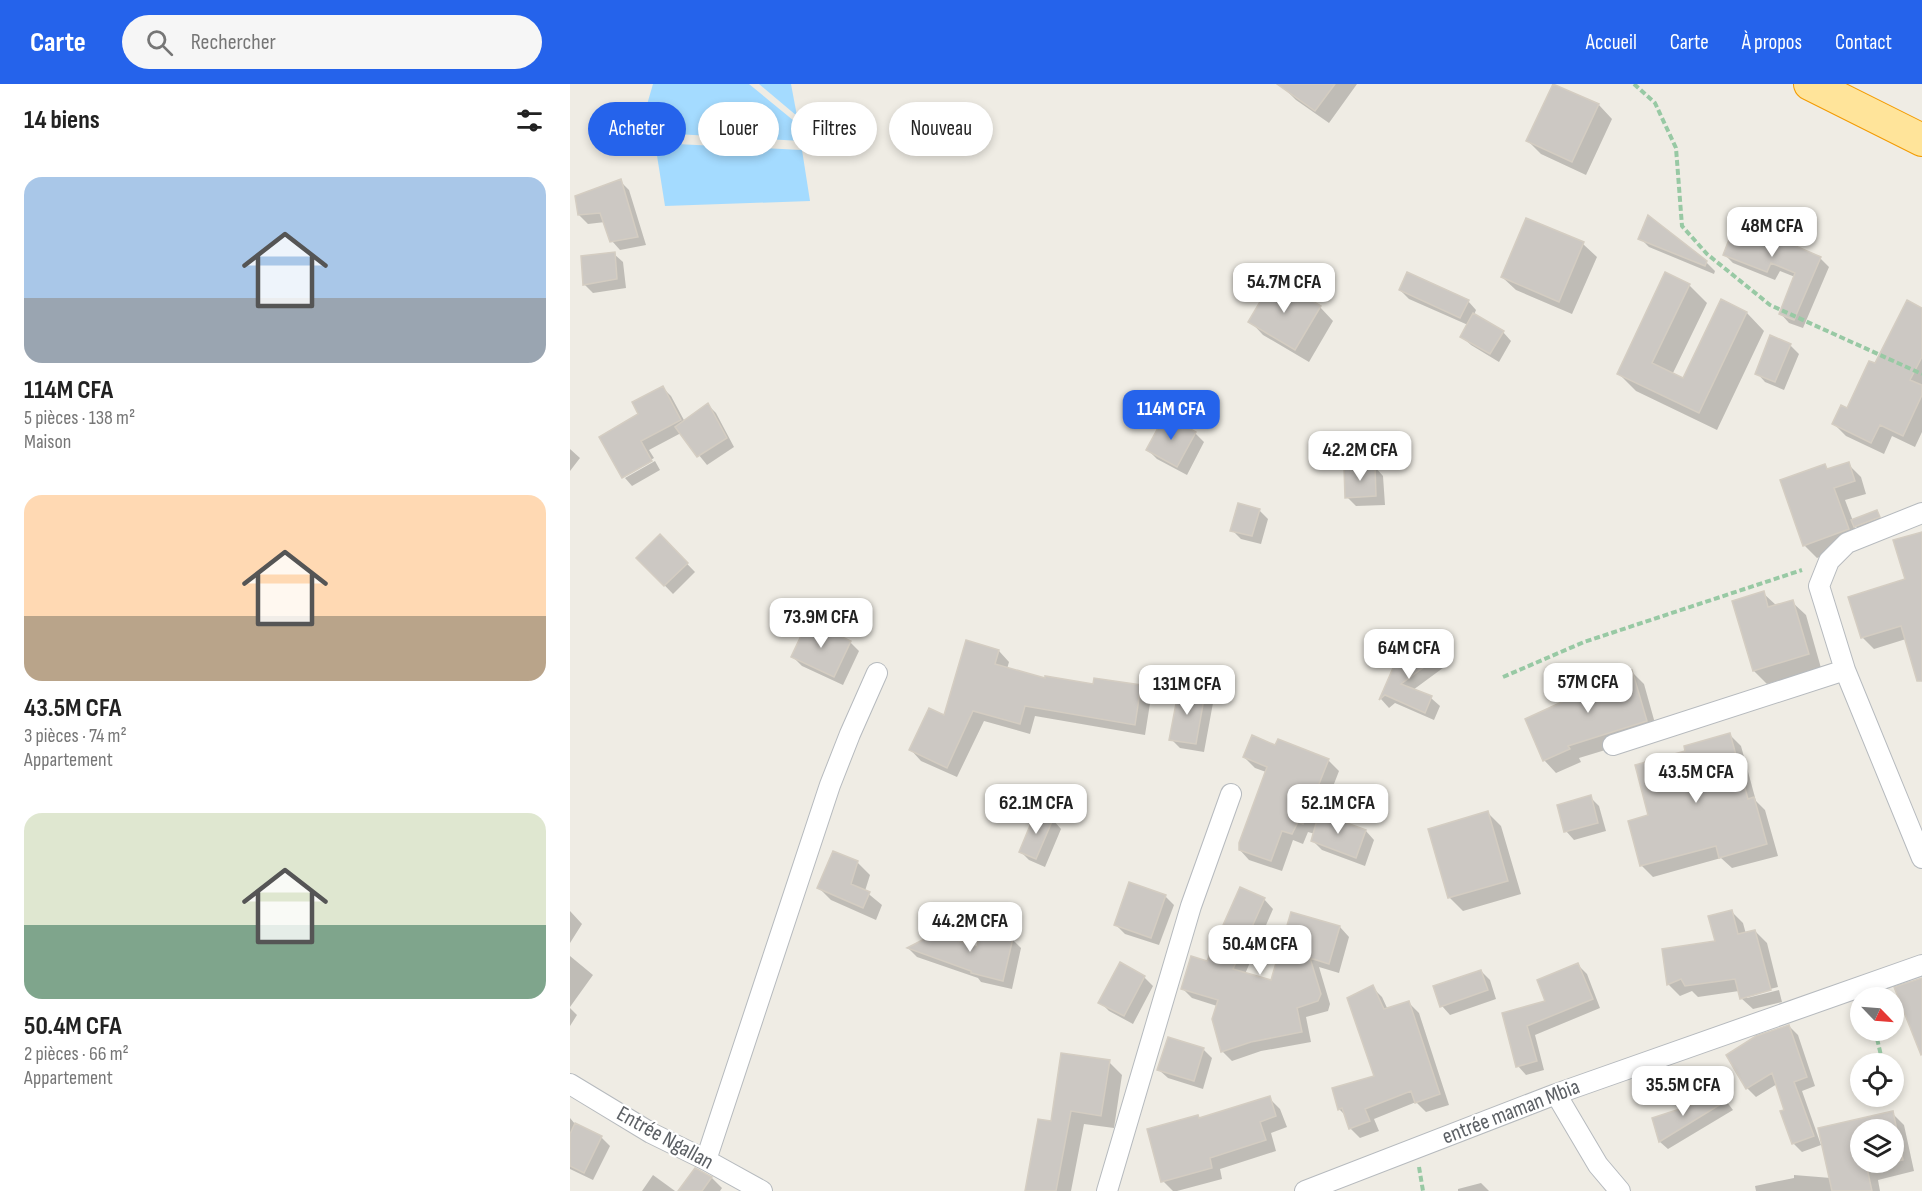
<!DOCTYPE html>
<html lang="fr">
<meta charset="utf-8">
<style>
:root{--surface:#fff;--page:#f6f6f6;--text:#222;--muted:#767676;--accent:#2563eb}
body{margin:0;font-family:"Sofia Sans Condensed",sans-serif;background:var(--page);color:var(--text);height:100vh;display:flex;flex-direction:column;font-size:22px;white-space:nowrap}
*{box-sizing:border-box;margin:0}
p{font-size:20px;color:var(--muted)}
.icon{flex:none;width:33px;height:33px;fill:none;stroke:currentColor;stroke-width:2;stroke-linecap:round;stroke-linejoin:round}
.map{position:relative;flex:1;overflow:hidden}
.side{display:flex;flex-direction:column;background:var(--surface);width:570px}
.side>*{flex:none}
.top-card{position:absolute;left:18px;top:18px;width:570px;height:54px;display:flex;gap:12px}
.needle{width:39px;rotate:115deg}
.tools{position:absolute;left:1280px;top:903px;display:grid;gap:12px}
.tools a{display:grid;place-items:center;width:54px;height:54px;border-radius:50%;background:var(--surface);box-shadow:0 3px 9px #0003;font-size:30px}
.price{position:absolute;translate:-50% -51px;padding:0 14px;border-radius:12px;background:#fff;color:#222;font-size:20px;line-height:39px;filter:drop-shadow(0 2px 3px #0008)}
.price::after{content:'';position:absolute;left:50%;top:36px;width:18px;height:14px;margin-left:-9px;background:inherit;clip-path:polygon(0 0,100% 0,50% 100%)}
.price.on{background:var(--accent);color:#fff}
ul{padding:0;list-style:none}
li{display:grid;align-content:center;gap:12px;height:318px;padding:0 24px}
li span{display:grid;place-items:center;height:186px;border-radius:18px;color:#555}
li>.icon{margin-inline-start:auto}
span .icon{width:108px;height:108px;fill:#fffc;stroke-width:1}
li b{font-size:26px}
h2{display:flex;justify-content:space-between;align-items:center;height:72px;padding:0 24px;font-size:26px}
.tag{padding:0 21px;border-radius:27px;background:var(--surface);box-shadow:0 3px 9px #0003;font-size:21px;line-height:54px}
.tag.on{background:var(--accent);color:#fff}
header{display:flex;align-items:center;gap:36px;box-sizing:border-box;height:84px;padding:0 30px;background:var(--accent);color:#fff}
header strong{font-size:28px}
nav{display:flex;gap:33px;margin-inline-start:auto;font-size:21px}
.search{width:420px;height:54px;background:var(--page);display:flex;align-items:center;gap:15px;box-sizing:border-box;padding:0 21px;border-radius:33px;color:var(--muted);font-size:22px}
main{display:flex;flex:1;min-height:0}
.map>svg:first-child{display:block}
</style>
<header>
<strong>Carte</strong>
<div class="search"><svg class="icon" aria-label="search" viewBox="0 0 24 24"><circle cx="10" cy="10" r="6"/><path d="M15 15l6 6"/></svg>Rechercher</div>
<nav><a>Accueil</a><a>Carte</a><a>À propos</a><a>Contact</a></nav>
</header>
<main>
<section class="side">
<h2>14 biens<svg class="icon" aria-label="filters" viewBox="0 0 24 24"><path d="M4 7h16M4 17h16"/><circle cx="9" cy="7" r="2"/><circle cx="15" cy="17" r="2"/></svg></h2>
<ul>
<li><span style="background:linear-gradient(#a9c7e8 65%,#9aa5b1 0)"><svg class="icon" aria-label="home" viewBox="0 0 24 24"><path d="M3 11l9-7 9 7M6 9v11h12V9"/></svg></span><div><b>114M CFA</b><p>5 pièces · 138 m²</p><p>Maison</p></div></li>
<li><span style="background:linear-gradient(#ffd9b3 65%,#b9a48a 0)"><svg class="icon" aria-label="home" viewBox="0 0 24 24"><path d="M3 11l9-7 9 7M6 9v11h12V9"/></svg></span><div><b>43.5M CFA</b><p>3 pièces · 74 m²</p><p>Appartement</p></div></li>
<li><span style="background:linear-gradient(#dfe7d0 60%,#7fa58c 0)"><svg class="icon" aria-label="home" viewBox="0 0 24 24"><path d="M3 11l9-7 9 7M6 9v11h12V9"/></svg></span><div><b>50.4M CFA</b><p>2 pièces · 66 m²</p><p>Appartement</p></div></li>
</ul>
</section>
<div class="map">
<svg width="1352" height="1107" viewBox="0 0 1352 1107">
<rect width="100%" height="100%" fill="#efece4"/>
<path fill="#a4dbff" d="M83 0H179L229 41 231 57 88 49 77 41 76 24Z
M189 0H221L227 32Z
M85 59 232 66 240 117 95 122Z"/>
<path fill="#0003" fill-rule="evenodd" d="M715 0H787L759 39 726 16 713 3Z
M984 1 1029 21 1042 35 1016 91 971 70 958 57Z
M50 97 59 106 76 161 50 166 42 157 35 138 18 140 9 131Z
M1170 129 1199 141 1208 149 1206 155 1250 174 1259 183 1233 244 1219 239 1211 230 1225 193 1210 187 1205 196 1163 179 1154 170Z
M957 135 1013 160 1027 173 1002 230 946 206 932 193Z
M1070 154 1136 178 1145 187 1144 190 1079 163Z
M44 170 53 178 56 204 23 209 14 200Z
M1119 201 1137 219 1102 291 1114 296 1177 229 1194 247 1147 346 1066 307 1048 289Z
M830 206 898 217 906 226 904 231 933 248 941 257 929 278 901 261 892 253 898 241 839 215Z
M750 223 763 237 739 278 693 251 680 237Z
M1352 226V348L1345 363 1322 352 1314 370 1276 352 1264 340 1278 326 1306 281Z
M1220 261 1229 270 1214 306 1195 298 1187 289Z
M92 303 101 312 115 338 138 321 146 329 164 363 137 381 111 349 79 366 84 374 54 391V393L31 353 70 331Z
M625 349 634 358 617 391 587 375 578 366Z
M0 365 10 374 0 387Z
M85 377 90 386 62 402 55 394Z
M1278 380 1291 393 1296 410 1275 416 1283 437 1306 427 1312 437 1290 446 1284 441 1290 458 1247 474 1235 462 1212 397 1255 382 1259 386Z
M805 383 813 392 815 421 786 422 777 413Z
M689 426 698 435 691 460 671 455 662 446Z
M1350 450 1336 555 1304 565 1292 553 1337 496Z
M90 452 125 488 103 510 68 474Z
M1193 509 1207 522 1222 518 1236 531 1251 584 1197 600 1184 587Z
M280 558 289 567 273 601 232 582 223 573Z
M847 565 869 573 877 581 843 606 861 614 870 622 864 636 825 619 819 624 811 615 830 570 841 582Z
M429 567 439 578 437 585 476 595 524 602H570L581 613 575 651 465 632 460 650 414 637 387 693 351 677 341 666 375 633Z
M1062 588 1074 600 1088 650 1009 674 1011 678 986 689 974 676 993 619Z
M634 610 643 619 634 668 610 664 601 655Z
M1160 651 1171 662 1186 717 1195 726 1208 772 1162 784 1151 774 1083 793 1071 781 1080 732 1117 668Z
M706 663 758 676 769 687 752 731 796 747 804 756 795 782 752 766 743 757 745 750 738 748 733 760 723 756 712 787 679 776 669 765 696 688 685 684 674 673Z
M1020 713 1029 722 1036 747 1004 756 996 747Z
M466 729 483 736 491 745 475 783 459 776 450 767Z
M918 729 931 742 951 810 893 827 879 813Z
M287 778 300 791 295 807 312 821 306 836 261 816 249 804Z
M595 812 604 821 589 861 555 850 546 841Z
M694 815 703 825 675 890 702 898 770 843 779 853 769 889 749 883 760 920 758 927 736 933 741 958 691 967 662 977 652 967 647 922 622 914 612 904 638 879Z
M0 827 12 840 0 859Z
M1161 827 1173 839 1176 850 1185 847 1197 859 1208 903 1177 911V914L1209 906 1212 918 1183 925 1171 914 1169 907 1128 913 1122 907 1110 912 1099 901 1094 866 1147 858Z
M442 855 451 864 442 905 411 898 408 894 347 873 339 865H408Z
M0 872 23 891 0 923Z
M1008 881 1017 890 1030 924 965 951 974 986 956 991 948 982 934 930 977 918Z
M911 887 920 896 926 915 880 931 872 922Z
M574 893 583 902 563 940 539 927 530 918Z
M802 903 812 913 818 926 839 919 849 929 879 1021 856 1028 846 1018 804 1035 809 1047 790 1054 780 1044 776 1032 769 1025 806 993Z
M0 924 7 931 0 942Z
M1219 942 1228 951 1245 1002 1232 1007 1251 1061 1232 1068 1223 1059 1216 1027 1207 1000 1186 1013 1177 1004Z
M633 965 642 974 633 1005 598 994 589 986Z
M539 978 552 991 544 1044 514 1040 501 1107H456L482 1039Z
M1153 1013 1163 1026 1098 1065 1090 1058 1084 1035Z
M699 1014 710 1025 717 1043 701 1049 706 1067 650 1085 652 1095 607 1107H603L593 1097 630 1035Z
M1322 1029 1334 1041 1344 1087 1308 1096 1310 1107H1186L1185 1102 1224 1094V1091L1261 1094 1250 1045ZM1290 1046H1323V1078H1290Z
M0 1034 5 1040 31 1053 40 1062 23 1096 0 1085Z
M126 1086 142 1094 152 1104 150 1107H110Z
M83 1091 105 1107H72Z
M911 1099 919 1107H888V1105Z"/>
<path fill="#ccc8c3" stroke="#d4cdc2" stroke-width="1.5" d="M707 0H765L745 27Z
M983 0 1029 20 1002 78 956 57Z
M51 95 68 153 40 158 30 129 8 131 5 112Z
M1170 127 1200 139 1196 149 1251 173 1224 236 1209 230 1225 189 1201 179 1197 188 1153 171Z
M1078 131 1137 177 1135 182 1068 155Z
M956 134 1014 158 989 218 931 193Z
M45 168 47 195 13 201 11 172Z
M837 188 899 216 890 234 829 206Z
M1095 188 1120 200 1082 279 1113 294 1151 215 1177 228 1129 329 1047 290Z
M704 194 751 222 725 266 678 238Z
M1337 216 1352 224V273L1340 296 1352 301V311L1333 352 1310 341 1301 359 1262 340 1271 321 1277 324 1299 277 1305 279Z
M903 229 934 247 920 270 890 253Z
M1200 251 1221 260 1205 298 1185 290Z
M93 302 111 336 71 357 82 377 52 394 29 353 68 330 62 318Z
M138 319 157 354 127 373 105 343Z
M595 331 626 348 607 383 576 366Z
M1279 378 1285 397 1264 404 1279 445 1233 462 1210 396 1255 380 1257 385Z
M805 382 806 412 775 414 774 383Z
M668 419 690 425 682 452 660 447Z
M1307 426 1310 433 1284 443 1281 436Z
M1352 448V597H1347L1331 542 1291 554 1278 513 1335 495 1323 456Z
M90 450 118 479 94 502 66 474Z
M1194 507 1198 523 1223 516 1239 570 1183 587 1162 517Z
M238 537 281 557 264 593 221 573Z
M396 556 429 566 425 580 475 594V592L523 600 524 594 571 601 565 641 455 622 450 640 403 627 377 684 339 666 359 624 374 631Z
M846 563 869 572 831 600 862 612 855 629 815 611 809 616 830 568 840 581Z
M1062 586 1077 637 998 662 1000 665 973 677 955 635 992 618 989 608Z
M609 604 635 609 626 660 599 656Z
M1160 649 1178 715 1184 713 1197 760 1149 774 1146 762 1070 782 1058 737 1078 731 1065 681 1115 667 1114 662Z
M682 651 705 661 708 655 759 675 733 740 728 738 722 750 712 747 701 777 669 766V759L697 683 673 673Z
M1021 711 1028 739 994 748 987 721Z
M466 727 483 735 466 775 449 768Z
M918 727 938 797 878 814 858 745Z
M749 729 796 746 786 774 741 757Z
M263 767 288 777 281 800 300 808 293 824 247 804Z
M559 798 596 811 581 854 544 841Z
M670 803 695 814 663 885 701 896 721 828 770 842 759 880 740 874 751 910 748 917 727 924 732 948 681 958 651 968 642 935 648 916 611 905 621 872 637 877Z
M1162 826 1168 850 1185 846 1201 906 1170 915 1165 895 1115 902 1111 895 1097 901 1092 865 1145 857 1138 832Z
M411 846 443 854 433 897 401 889V887L337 864 366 849 407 863Z
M550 878 575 892 554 932 528 919Z
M1008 879 1023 915 957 942 967 977 946 983 932 929 975 917 967 896Z
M911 886 918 906 870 923 863 902Z
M1352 894V970L1351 971 1324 903Z
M803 901 814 925 839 917 870 1010 845 1019 841 1007 795 1025 800 1037 779 1045 772 1024 768 1026 762 1004 804 992 777 914Z
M1219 941 1237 993 1224 998 1244 1052 1222 1060 1210 1027 1214 1026 1202 989 1176 1005 1156 971 1186 952Z
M598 953 634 964 624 997 587 986Z
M491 969 540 976 531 1032 501 1027 486 1107H455L468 1035 481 1037Z
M1153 1011 1156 1017 1089 1058 1082 1034Z
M700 1012 706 1032 690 1038 696 1056 640 1074 642 1084 591 1098 577 1045 628 1031 629 1034Z
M1323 1027 1333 1076 1323 1078V1046H1290V1078H1320L1297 1084 1302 1107H1262L1248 1044Z
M5 1039 32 1052 14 1089 0 1082V1050Z
M125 1084 142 1093 132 1107H108Z"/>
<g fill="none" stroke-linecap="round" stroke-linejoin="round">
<g stroke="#b6babe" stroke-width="22">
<path id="minor" d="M1352 429 1277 459 1259 477 1249 502 1275 586 1352 774
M1043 661 1275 586
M0 1000 81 1049 136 1076 192 1107
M986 1010 1028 1081 1050 1107
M136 1076 260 701 280 650 307 589
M537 1107 621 822 661 710
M735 1107 986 1010 1352 881"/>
</g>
<g stroke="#f39b00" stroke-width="34">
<path id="trunk" d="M1240 0 1352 56"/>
</g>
<path stroke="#98c9a4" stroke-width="4" stroke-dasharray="6 3" stroke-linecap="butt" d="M1064 0 1085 19 1106 64 1112 142 1137 170 1200 221 1352 290
M933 593 1014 558 1232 486
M1305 946 1313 980
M849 1083 853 1107"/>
<use href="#minor" stroke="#fff" stroke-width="20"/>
<use href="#trunk" stroke="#ffe49a" stroke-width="32"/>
</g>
<g text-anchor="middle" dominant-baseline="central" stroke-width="4.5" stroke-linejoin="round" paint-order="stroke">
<g font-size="22" fill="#5c6065" stroke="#fff">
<text transform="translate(941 1028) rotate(-21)">entrée maman Mbia</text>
<text transform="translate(95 1054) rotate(29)">Entrée Ngallan</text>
</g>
</g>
</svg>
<div class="tools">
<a><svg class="needle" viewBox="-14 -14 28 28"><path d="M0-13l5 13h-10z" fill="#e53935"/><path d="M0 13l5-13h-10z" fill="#767676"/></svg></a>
<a><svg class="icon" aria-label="locate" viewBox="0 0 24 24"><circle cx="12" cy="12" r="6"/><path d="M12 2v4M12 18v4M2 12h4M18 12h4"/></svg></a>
<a><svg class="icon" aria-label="layers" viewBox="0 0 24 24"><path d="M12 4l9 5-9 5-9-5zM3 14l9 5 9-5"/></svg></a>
</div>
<b class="price" style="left:1202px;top:174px">48M CFA</b>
<b class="price" style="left:714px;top:230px">54.7M CFA</b>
<b class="price on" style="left:601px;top:357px">114M CFA</b>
<b class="price" style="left:790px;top:398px">42.2M CFA</b>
<b class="price" style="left:251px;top:565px">73.9M CFA</b>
<b class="price" style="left:839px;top:596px">64M CFA</b>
<b class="price" style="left:1018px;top:630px">57M CFA</b>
<b class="price" style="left:617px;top:632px">131M CFA</b>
<b class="price" style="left:1126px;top:720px">43.5M CFA</b>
<b class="price" style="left:466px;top:751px">62.1M CFA</b>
<b class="price" style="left:768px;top:751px">52.1M CFA</b>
<b class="price" style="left:400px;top:869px">44.2M CFA</b>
<b class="price" style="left:690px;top:892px">50.4M CFA</b>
<b class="price" style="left:1113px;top:1033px">35.5M CFA</b>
<div class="top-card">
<a class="tag on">Acheter</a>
<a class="tag">Louer</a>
<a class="tag">Filtres</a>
<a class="tag">Nouveau</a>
</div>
</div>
</main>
